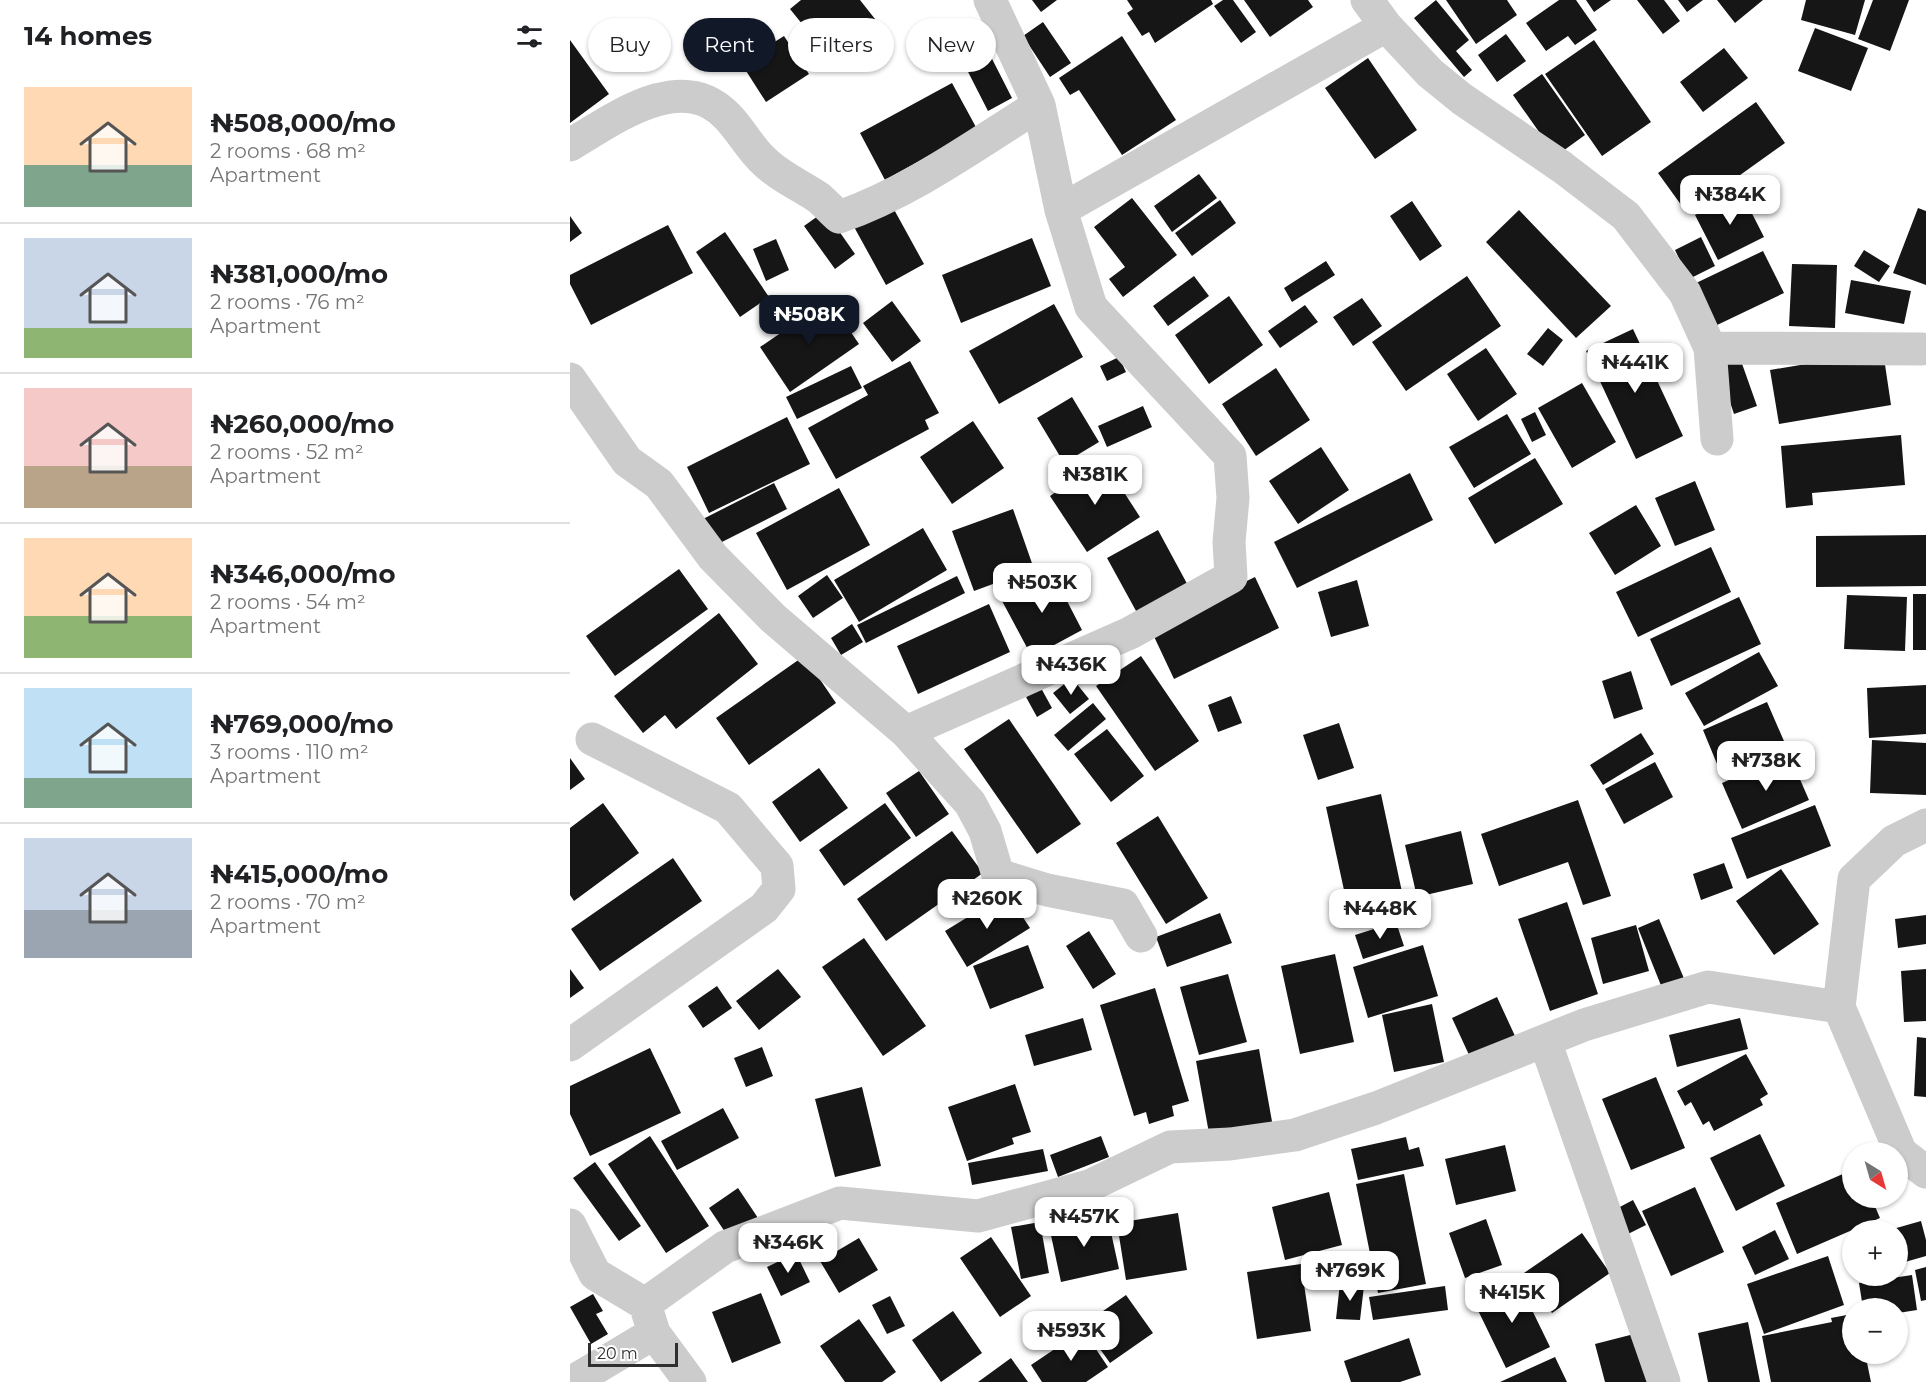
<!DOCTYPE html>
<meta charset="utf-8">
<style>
:root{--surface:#fff;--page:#f6f6f6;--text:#202124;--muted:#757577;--line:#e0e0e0;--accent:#111827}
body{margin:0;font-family:Montserrat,sans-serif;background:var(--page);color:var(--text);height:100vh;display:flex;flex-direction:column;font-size:22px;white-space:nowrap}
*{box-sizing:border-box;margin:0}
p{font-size:20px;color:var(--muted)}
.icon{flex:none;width:33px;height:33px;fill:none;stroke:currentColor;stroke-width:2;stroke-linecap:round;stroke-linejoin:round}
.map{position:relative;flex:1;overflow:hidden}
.panel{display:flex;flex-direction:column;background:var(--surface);width:570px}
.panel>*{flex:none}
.top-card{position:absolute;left:18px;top:18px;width:570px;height:54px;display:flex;gap:12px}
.needle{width:39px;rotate:143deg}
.controls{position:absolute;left:1272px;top:1142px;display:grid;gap:12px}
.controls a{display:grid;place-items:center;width:66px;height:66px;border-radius:50%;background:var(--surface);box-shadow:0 2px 4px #0004;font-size:30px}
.scale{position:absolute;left:18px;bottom:15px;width:90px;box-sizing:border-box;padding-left:6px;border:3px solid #2f2f2f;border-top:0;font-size:16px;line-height:21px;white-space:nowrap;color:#2f2f2f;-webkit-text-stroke:4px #fff;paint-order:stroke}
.price{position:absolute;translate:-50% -51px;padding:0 14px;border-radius:12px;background:#fff;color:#222;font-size:20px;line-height:39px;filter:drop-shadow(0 2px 3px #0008)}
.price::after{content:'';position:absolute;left:50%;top:36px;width:18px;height:14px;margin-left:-9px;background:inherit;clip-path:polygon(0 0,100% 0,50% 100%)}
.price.current{background:var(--accent);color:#fff}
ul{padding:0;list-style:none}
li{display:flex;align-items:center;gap:18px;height:150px;padding:0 24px}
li+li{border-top:2px solid var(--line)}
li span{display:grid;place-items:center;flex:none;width:168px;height:120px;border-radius:0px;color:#555}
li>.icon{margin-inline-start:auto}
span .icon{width:72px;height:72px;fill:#fffc;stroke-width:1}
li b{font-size:26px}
h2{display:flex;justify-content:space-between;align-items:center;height:72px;padding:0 24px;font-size:26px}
.chip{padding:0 21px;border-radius:27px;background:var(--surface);box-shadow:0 2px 4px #0004;font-size:21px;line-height:54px}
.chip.current{background:var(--accent);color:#fff}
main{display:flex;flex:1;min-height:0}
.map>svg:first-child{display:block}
</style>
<main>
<section class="panel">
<h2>14 homes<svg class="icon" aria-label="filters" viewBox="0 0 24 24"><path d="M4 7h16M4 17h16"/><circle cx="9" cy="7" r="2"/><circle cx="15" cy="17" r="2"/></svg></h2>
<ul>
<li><span style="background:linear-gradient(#ffd9b3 65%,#7fa58c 0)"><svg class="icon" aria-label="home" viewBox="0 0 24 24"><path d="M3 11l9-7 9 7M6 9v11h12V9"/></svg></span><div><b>₦508,000/mo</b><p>2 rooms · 68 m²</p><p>Apartment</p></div></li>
<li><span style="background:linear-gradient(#c9d6e8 75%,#8fb573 0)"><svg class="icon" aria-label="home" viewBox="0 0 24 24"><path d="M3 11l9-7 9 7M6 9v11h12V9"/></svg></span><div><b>₦381,000/mo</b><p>2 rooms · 76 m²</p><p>Apartment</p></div></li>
<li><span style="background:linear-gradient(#f6c9c9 65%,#b9a48a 0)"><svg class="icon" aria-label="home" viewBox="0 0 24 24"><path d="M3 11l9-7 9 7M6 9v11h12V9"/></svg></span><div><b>₦260,000/mo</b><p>2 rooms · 52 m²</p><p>Apartment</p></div></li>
<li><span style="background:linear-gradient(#ffd9b3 65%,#8fb573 0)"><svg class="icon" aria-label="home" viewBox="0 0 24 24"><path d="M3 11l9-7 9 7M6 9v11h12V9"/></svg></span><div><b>₦346,000/mo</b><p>2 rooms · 54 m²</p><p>Apartment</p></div></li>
<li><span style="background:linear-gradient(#bfe0f5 75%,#7fa58c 0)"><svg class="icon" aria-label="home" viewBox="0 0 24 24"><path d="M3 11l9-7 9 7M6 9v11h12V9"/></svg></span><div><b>₦769,000/mo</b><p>3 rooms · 110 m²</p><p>Apartment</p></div></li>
<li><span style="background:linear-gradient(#c9d6e8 60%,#9aa5b1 0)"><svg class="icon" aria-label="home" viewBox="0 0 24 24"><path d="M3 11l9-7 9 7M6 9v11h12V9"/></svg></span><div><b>₦415,000/mo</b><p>2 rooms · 70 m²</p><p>Apartment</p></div></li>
</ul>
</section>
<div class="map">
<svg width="1356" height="1382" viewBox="0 0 1356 1382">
<rect width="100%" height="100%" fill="#fff"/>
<path fill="#161616" d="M231 0H290L305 19 258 56 220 9Z
M462 0H487L471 12Z
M557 0H641L643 4 585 43 579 32 572 36 557 13 563 9Z
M653 0H663L686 32 671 43 644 6Z
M674 0H738L743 7 700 37Z
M866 0 899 40 886 51 902 70 894 77 844 18Z
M876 0H937L947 15 906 44Z
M989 0H1006L1027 30 1005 45 998 36 976 51 956 23Z
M1016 0H1041L1024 12Z
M1067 0H1094L1110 21 1093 34Z
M1108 0H1133L1117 12Z
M1147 0H1193L1165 23Z
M1236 0H1295L1285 35 1231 20Z
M1303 0H1339L1320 51 1288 39Z
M473 22 501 63 480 77 453 36Z
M1245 28 1298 48 1281 91 1228 71Z
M936 34 956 61 927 82 908 55Z
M214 36 239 74 196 102 171 63Z
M552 36 606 120 552 155 509 90 500 95 489 78Z
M0 40 39 94 0 123Z
M1024 40 1081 122 1032 156 975 74Z
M1154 48 1178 78 1133 112 1110 82Z
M418 51 442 98 418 111 394 64Z
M798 58 847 130 805 159 755 88Z
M972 74 1015 135 986 156 943 95Z
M382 83 407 129 315 180 290 133Z
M1186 102 1215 143 1117 213 1088 173Z
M629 174 647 198 602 232 584 206Z
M1171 192 1194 237 1148 260 1125 215Z
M562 198 607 255 553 297 539 279 555 267 524 227Z
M650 200 666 223 622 256 605 233Z
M842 201 872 246 850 261 820 216Z
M321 204 354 264 316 285 283 225Z
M1348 208 1356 211V285L1323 273Z
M949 210 1041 306 1006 338 916 242Z
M255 211 285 254 265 269 234 226Z
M0 216 12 233 0 242Z
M98 225 123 273 21 325 0 284V275Z
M155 232 199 297 170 317 126 252Z
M1131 237 1145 266 1119 279 1105 250Z
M462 238 481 286 391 323 372 275Z
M206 239 219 270 196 281 183 249Z
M1294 250 1320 266 1309 282 1284 266Z
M1193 251 1214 293 1145 326 1124 284Z
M756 261 765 275 722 302 714 288Z
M1222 264 1267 265 1265 328 1219 326Z
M624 276 639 296 598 326 583 306Z
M897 276 931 326 836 391 802 342Z
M1281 280 1341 291 1334 324 1275 313Z
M659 296 693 345 639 384 605 335Z
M792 298 812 326 783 346 763 317Z
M259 300 289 344 220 392 190 347Z
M322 301 351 341 322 362 293 323Z
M484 304 513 357 429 404 399 351Z
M735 305 748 322 710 348 698 331Z
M978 328 993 340 973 366 957 354Z
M1063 329 1113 436 1066 459 1016 351Z
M916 348 947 394 908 421 877 374Z
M1313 351 1321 405 1209 424 1200 370Z
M549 357 556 372 537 381 530 366Z
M1170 358 1187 406 1164 414 1148 366Z
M340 361 369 413 355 420 359 429 266 479 238 428 298 395 293 386Z
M281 366 292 388 227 419 216 397Z
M706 368 740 420 686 456 652 404Z
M1012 383 1046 442 1002 468 968 408Z
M502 397 529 442 494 463 467 418Z
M573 406 582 427 537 447 528 426Z
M965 412 976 435 962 442 951 419Z
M937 414 961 454 904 488 879 447Z
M217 417 240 464 139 513 117 467Z
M403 421 434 468 382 504 350 457Z
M1331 435 1335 485 1242 493 1243 505 1216 508 1211 446Z
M751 447 779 490 728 524 699 481Z
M965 458 993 504 925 544 898 498Z
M533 460 570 517 517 552 480 496Z
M840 473 863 520 727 588 704 542Z
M1125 481 1145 530 1105 546 1085 498Z
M204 483 217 509 144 546 131 520Z
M269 488 300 545 217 590 186 533Z
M1066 505 1091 546 1045 575 1019 533Z
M443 509 464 569 404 591 382 531Z
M353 528 377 570 289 622 264 580Z
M588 530 621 591 571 620 537 558Z
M1356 535V586L1246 587V536Z
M1141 547 1161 592 1068 637 1046 592Z
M109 569 138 609 45 676 16 636Z
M482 572 512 630 462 657 431 599Z
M257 575 273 598 243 618 228 596Z
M387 576 395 593 296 643 287 625Z
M685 577 709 628 604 679 580 628Z
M787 580 799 626 761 637 748 592Z
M1343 594H1356V650H1343Z
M1277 595 1337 597 1335 651 1274 649Z
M1169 597 1191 644 1101 686 1080 639Z
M419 604 440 652 348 694 327 646Z
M149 613 188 664 106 729 95 715 73 733 44 696Z
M282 624 293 642 271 655 261 638Z
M1189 652 1208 686 1134 726 1115 693Z
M234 656 266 703 179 765 146 718Z
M571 656 629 741 585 771 526 686Z
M1061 671 1073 709 1044 719 1032 681Z
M502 678 519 699 500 714 483 693Z
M1356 685V734L1299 738 1297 688Z
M471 688 482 708 467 717 456 697Z
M661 696 672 723 648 732 638 705Z
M1197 702 1217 748 1152 776 1133 730Z
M523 703 536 719 498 751 484 735Z
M439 719 511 824 467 854 394 749Z
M769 723 784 768 748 780 733 735Z
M537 729 574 776 541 802 504 754Z
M1071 733 1084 754 1033 785 1020 765Z
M1302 740 1356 743V795L1300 793Z
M1219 754 1239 800 1172 829 1152 783Z
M0 758 15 779 0 790Z
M1085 762 1103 797 1054 824 1035 789Z
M249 768 278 808 230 842 202 802Z
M349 771 379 814 346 837 316 793Z
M811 794 832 892 777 904 756 807Z
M1008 800 1041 896 1013 905 998 862 929 886 911 834Z
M33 803 69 853 4 901 0 895V828Z
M315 803 341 838 274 886 249 850Z
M1245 805 1261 846 1177 879 1161 838Z
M588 816 638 898 596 924 546 843Z
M382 831 413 873 316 941 287 899Z
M891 831 903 884 847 897 835 845Z
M103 858 132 901 30 971 1 929Z
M1154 863 1163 888 1131 900 1123 874Z
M1211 869 1249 924 1204 955 1166 901Z
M437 893 460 928 397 967 375 931Z
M997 902 1028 994 980 1011 948 919Z
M650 913 662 943 597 967 586 937Z
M1356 915V944L1328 948 1325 919Z
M1089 919 1118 988 1096 998 1068 928Z
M826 922 834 946 793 959 785 935Z
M1066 925 1079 971 1033 984 1021 938Z
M519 931 546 974 523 989 496 946Z
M294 938 356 1026 313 1056 252 967Z
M458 945 474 988 420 1009 403 966Z
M853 945 868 996 798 1018 783 967Z
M765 954 784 1042 730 1054 711 966Z
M0 969 14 988 0 998Z
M208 969 231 997 189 1030 166 1001Z
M1356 969V1021L1334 1022 1331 971Z
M658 974 677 1042 629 1055 610 987Z
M147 986 162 1008 133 1028 118 1006Z
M585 988 619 1101 602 1106 604 1116 579 1124 576 1112 564 1116 530 1005Z
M927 997 945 1036 900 1057 882 1018Z
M862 1004 874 1062 824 1072 812 1015Z
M513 1018 522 1050 464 1066 455 1035Z
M1170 1018 1178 1049 1107 1067 1099 1035Z
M1347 1037 1356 1038V1097L1344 1096Z
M192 1047 203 1076 176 1087 164 1058Z
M80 1048 111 1113 20 1156 0 1114V1086Z
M689 1049 703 1127 640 1139 626 1061Z
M1176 1054 1198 1094 1190 1099 1193 1105 1144 1131 1139 1121 1133 1125 1121 1102 1115 1106 1107 1091Z
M1086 1077 1115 1148 1061 1170 1032 1099Z
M445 1084 461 1132 442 1138 444 1144 397 1161 378 1107Z
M292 1087 311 1166 265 1177 245 1099Z
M153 1108 169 1138 107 1170 91 1141Z
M1190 1134 1215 1186 1166 1211 1140 1158Z
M80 1136 139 1226 96 1253 38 1164Z
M531 1136 539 1157 488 1177 480 1155Z
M836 1137 839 1150 849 1147 854 1166 788 1180 781 1149Z
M935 1145 946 1191 886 1205 875 1159Z
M473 1149 478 1171 402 1185 398 1163Z
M25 1162 71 1226 49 1241 3 1178Z
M1282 1170V1197H1301L1310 1218 1227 1254 1206 1203Z
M834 1174 856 1284 808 1293 786 1184Z
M1125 1187 1154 1252 1101 1276 1072 1211Z
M168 1188 190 1221 161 1241 139 1208Z
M759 1192 772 1245 715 1260 702 1207Z
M1063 1200 1076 1225 1058 1234 1046 1209Z
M608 1213 617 1270 556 1280 547 1223Z
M537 1214 549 1269 491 1282 479 1226Z
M916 1219 932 1265 895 1278 879 1233Z
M1351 1221 1356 1240V1256L1328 1264V1230L1323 1229Z
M470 1222 479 1273 451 1279 441 1227Z
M1205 1230 1219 1259 1185 1275 1172 1247Z
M1012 1233 1040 1273 982 1313 954 1273Z
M421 1237 461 1296 430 1317 390 1258Z
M289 1238 308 1270 269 1293 250 1261Z
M226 1253 240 1282 211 1296 197 1267Z
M1258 1256 1274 1305 1194 1334 1177 1284Z
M731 1264 741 1331 687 1339 677 1272Z
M1356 1267V1300L1351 1301 1345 1270Z
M1342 1275 1347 1310 1328 1313V1308H1293L1289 1283Z
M947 1279 980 1347 936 1368 903 1300Z
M770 1283 794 1286 790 1320 766 1319Z
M875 1286 878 1310 803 1320 799 1297Z
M191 1293 211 1343 162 1363 142 1312Z
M23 1294 33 1311 26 1314 38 1334 21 1344 0 1307Z
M556 1295 583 1333 540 1363 513 1325Z
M320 1296 335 1326 317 1334 302 1305Z
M383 1311 412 1353 371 1382 342 1340Z
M1282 1314V1353H1295L1301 1382H1201L1192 1336 1262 1322 1261 1318Z
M289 1319 326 1372 312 1382H275L250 1346Z
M1178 1322 1190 1382H1138L1128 1333Z
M513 1330 538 1367 516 1382H472L461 1365Z
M1068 1333 1079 1382H1035L1025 1344Z
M839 1338 851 1375 830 1382H781L774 1361Z
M985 1357 997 1382H930Z
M441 1358 458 1382H408Z"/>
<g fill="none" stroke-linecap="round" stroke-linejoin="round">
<path stroke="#ccc" stroke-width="33" d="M797 0 816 26 860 73 892 99 992 167 1056 216 1115 293 1140 348 1147 439
M0 145C44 119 111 68 157 116 171 130 180 149 195 162 210 177 232 186 249 198 256 204 262 211 269 217 341 192 405 145 469 105
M491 210 816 26
M1140 348 1352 349
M0 379 57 461 89 484 143 557 203 618 336 732 400 803 415 831 428 875 477 890 553 905 571 936
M336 732 560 633 661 577 659 542 663 498 660 456 521 307 491 210 469 105 420 0
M1356 825 1324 841 1284 879 1269 1007 1331 1153 1356 1172
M975 1041 1094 1382
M0 1045 194 908 209 889 207 866 158 808 22 739
M0 1225 25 1274 75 1304 84 1333 120 1382
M75 1304 155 1247 270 1203 408 1216 519 1186 600 1147 660 1144 725 1135 806 1108 1014 1025 1138 987 1269 1007
M2 1382 84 1333"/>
</g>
</svg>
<div class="controls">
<a><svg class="needle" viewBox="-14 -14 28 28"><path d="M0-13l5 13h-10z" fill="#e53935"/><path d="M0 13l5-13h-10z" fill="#757577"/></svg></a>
<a>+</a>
<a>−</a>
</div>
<div class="scale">20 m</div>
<b class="price" style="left:1160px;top:226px">₦384K</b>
<b class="price current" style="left:239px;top:346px">₦508K</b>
<b class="price" style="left:1065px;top:394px">₦441K</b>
<b class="price" style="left:525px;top:506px">₦381K</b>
<b class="price" style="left:472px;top:614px">₦503K</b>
<b class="price" style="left:501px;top:696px">₦436K</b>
<b class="price" style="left:1196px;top:792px">₦738K</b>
<b class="price" style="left:417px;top:930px">₦260K</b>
<b class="price" style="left:810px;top:940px">₦448K</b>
<b class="price" style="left:514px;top:1248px">₦457K</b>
<b class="price" style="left:218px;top:1274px">₦346K</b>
<b class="price" style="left:780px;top:1302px">₦769K</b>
<b class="price" style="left:942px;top:1324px">₦415K</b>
<b class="price" style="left:501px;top:1362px">₦593K</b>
<div class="top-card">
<a class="chip">Buy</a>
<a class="chip current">Rent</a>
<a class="chip">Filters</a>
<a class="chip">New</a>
</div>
</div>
</main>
